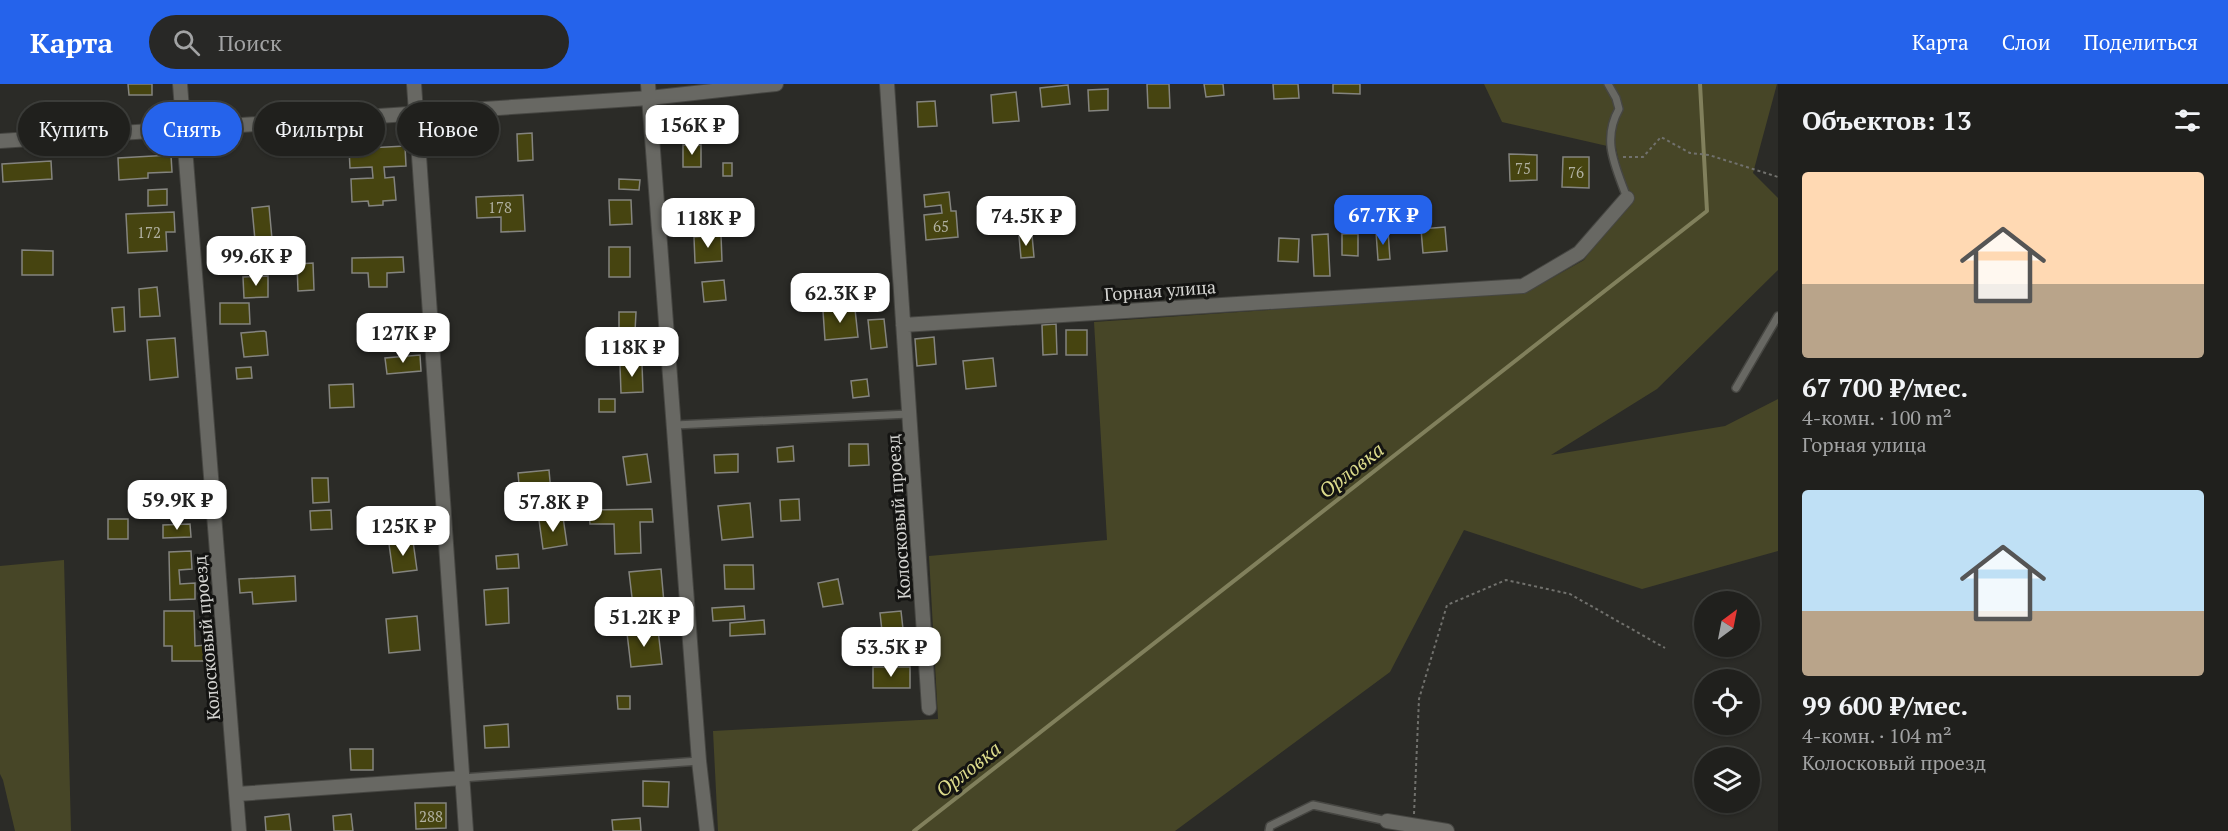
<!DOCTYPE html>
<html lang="ru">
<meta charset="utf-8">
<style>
:root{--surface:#20201d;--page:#282826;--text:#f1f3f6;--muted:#a2a3a4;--line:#3d3e3b;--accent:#2563eb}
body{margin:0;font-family:"PT Serif",serif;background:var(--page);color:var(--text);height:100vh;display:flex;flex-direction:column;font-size:22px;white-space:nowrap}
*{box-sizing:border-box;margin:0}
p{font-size:20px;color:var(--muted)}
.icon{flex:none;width:33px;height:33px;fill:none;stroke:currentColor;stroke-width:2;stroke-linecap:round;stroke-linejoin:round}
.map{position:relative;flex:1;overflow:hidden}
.panel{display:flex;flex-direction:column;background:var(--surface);width:450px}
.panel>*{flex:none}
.top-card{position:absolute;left:18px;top:18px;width:570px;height:54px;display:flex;gap:12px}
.needle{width:39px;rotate:32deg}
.fabs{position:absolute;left:1694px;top:507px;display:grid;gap:12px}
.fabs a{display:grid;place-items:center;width:66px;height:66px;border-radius:50%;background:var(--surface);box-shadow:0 2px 4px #0004,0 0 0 2px var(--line);font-size:30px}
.price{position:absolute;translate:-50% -51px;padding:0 14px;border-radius:12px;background:#fff;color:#222;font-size:20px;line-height:39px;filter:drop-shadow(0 2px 3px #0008)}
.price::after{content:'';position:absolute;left:50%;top:36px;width:18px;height:14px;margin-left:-9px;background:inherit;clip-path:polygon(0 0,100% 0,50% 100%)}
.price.on{background:var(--accent);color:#fff}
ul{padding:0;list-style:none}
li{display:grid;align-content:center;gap:12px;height:318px;padding:0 24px}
li span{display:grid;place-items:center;height:186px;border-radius:6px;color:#555}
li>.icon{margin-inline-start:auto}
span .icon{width:108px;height:108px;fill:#fffc;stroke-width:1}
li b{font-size:26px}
h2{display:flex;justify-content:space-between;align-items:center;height:72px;padding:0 24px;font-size:26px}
.pill{padding:0 21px;border-radius:27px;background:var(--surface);box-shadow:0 2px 4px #0004,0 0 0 2px var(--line);font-size:21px;line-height:54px}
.pill.on{background:var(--accent);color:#fff}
header{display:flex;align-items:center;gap:36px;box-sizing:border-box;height:84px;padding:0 30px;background:var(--accent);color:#fff}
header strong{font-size:28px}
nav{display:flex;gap:33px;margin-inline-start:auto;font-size:21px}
.search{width:420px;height:54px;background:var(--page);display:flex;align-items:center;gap:15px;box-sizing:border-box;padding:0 21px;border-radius:33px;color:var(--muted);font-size:22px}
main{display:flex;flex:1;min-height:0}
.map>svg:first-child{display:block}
</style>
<header>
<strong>Карта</strong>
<div class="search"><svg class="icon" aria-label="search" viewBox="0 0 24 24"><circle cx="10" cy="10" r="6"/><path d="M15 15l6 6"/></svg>Поиск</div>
<nav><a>Карта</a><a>Слои</a><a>Поделиться</a></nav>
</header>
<main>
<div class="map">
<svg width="1778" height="747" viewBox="0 0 1778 747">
<rect width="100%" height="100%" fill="#2b2b27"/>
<path fill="#474627" d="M1484 0H1777L1753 89 1778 114V186L1657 305 1551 371 1725 342 1778 315V467L1642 505 1464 446 1390 588 1175 747H718L713 647 938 635 929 472 1107 456 1094 238 1527 208 1584 176 1627 114 1616 64 1502 38Z
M64 476 71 747H15L3 696 0 690V482Z"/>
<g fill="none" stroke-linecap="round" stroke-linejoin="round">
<path stroke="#81805c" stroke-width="4" d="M914 747 1707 127 1700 0"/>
</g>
<path fill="#464410" stroke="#84847f" stroke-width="1.5" d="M128 0H152V11H129Z
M1147 0H1169L1170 24H1148Z
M1204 0H1223L1224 11 1206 13Z
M1273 0H1298L1299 14 1274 15Z
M1333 0H1360V10L1333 9Z
M1068 1 1070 20 1042 23 1040 4Z
M1108 5V26L1089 27 1088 6Z
M1016 8 1019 37 993 39 991 11Z
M935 17 937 42 918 43 917 18Z
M60 21 62 38 44 40 41 23Z
M532 49 533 76 518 77 517 50Z
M683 61H701V83H683Z
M405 62 406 82 384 83 385 94 394 93 396 116 383 117V121L369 122 368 117 352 118 351 95 373 94 372 83 350 84 349 65Z
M1509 70 1537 71V96L1510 97Z
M171 71 172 88 148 89V94L119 96 118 74Z
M1563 73H1589V104L1562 103Z
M51 77 52 95 3 98 2 80Z
M723 79H732V92H723Z
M619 95 640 96 639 106 619 105Z
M167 105V121L148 122V106Z
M949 108 951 127H956L958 153 926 156 924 131 942 129 941 121 925 123 924 111Z
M523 111 525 147 501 148V133L477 134 476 113Z
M1380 113 1382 133 1364 134 1363 114Z
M609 116H631L632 140 610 141Z
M269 122 272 155 255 156 252 124Z
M174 128 175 148H166L167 167 128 169 126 130Z
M1445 143 1447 167 1423 169 1421 145Z
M1388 147 1390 175 1378 176 1376 148Z
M1328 150 1330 192H1314L1312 151Z
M1342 150H1358V172L1342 171Z
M721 151 722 177 695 179 694 153Z
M1032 151 1034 173 1021 174 1019 152Z
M1279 154 1299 155 1298 178 1278 177Z
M609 163H630V193H609Z
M22 166 53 167V191H22Z
M403 173 404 188 387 189V203H369L368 189H352V174Z
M313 179 314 206 298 207 297 180Z
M268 192V213L244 214 243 193Z
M724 196 726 216 704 218 702 198Z
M157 203 160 232 140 233 139 205Z
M220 219H249L250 240H220Z
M124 223 125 247 114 248 112 224Z
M855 225 858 253 825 256 823 227Z
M619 228H636L635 248H619Z
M884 235 887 263 871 265 868 236Z
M1056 240 1057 270 1043 271 1042 241Z
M393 241 394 265 369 266 368 242Z
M1066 246H1087V271H1066Z
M264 247 266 248 268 271 244 273 241 249Z
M934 253 936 280 917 282 915 255Z
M175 254 178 293 150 296 147 256Z
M420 271 421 287 387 290 385 274Z
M993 274 996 302 966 305 963 277Z
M642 280 643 308 621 309 620 281Z
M251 283 252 294 237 295 236 284Z
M867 295 869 312 853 314 851 297Z
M353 300 354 323 330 324 329 301Z
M599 315H615V328H599Z
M849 360H868L869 381 849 382Z
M793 362 794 377 778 378 777 364Z
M647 370 651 398 627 401 623 373Z
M738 370V388L715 389 714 371Z
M549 386 552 420 521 423 518 389Z
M312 394H328L329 418 313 419Z
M189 403 190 427 161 428 160 404Z
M799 415 800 436 781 437 780 416Z
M750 419 753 453 722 456 718 422Z
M652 425 653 438H640L641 469 615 470 614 440H590L589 426Z
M331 426 332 445 311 446 310 427Z
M563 433 567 461 543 465 539 436Z
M108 435H128V455H108Z
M190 440 191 453 163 454V441Z
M432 442V455L408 456 407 443Z
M413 457 417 486 393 489 389 460Z
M191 467 192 485 179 486 180 500 195 499V515L170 516 169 468Z
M518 470 519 484 497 485 496 472Z
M724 481H753L754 505H725Z
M661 485 664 519 633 522 629 488Z
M295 492 296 517 253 520 252 508 240 509 239 495Z
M838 495 843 520 823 523 818 499Z
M508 504 509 539 486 541 484 506Z
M744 522 745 535 713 537 712 524Z
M164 527H194L195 562 207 561 208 577H172V562H164Z
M901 527 903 545 882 547 880 529Z
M606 528H624V540H606Z
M417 532 420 566 389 569 386 535Z
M764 536 765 550 730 552V539Z
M658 546 662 580 631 583 627 549Z
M909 559 910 570 892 571 891 560Z
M873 583H910V604H873Z
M617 612H630V625H618Z
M508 640 509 663 485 664 484 642Z
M350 665H373V686H351Z
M643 697 669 698 668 723 643 722Z
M415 719H446V744L416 745Z
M289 730 291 747H266L265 733Z
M351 730 353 747H334L333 732Z
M640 734 641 747H613L612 736Z"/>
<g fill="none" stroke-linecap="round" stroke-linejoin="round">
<g stroke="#464642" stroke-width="10">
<path id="service" d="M1608 0 1616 14 1619 25C1601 57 1616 83 1627 114
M1736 304 1778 232
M675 341 909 330
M462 694 699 677
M1269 747 1270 742 1313 721 1387 737"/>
</g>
<g stroke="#464642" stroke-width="16">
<path id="minor" d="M180 0 239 747
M414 0 466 747
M648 0 699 677 707 747
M887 0 929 624
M0 57 649 14 776 0
M903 241 1523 202 1579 169 1627 114
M237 710 462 694
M1387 737 1447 747"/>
</g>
<path stroke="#71716d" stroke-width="2" stroke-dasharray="3 3" stroke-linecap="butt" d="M1623 73H1643L1661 53 1690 69 1709 71 1778 93
M1414 730 1419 615 1447 521 1506 496 1570 510 1665 564"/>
<use href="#service" stroke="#686863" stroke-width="7"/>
<use href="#minor" stroke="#686863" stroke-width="14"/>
</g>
<g text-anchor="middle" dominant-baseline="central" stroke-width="6" stroke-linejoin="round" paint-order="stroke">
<g font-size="15" fill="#b1b1a2">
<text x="1523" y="84">75</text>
<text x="1576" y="88">76</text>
<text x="500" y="123">178</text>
<text x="941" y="142">65</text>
<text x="149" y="148">172</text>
<text x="431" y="732">288</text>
</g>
<g font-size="18" fill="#d5d5d2" stroke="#141412">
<text transform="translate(1160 206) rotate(-4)">Горная улица</text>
<text transform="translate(898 433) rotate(-94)">Колосковый проезд</text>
<text transform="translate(206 554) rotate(-95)">Колосковый проезд</text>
</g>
<g font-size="20" font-style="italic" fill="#dcdb8b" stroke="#141412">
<text transform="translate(1351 386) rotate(-38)">Орловка</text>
<text transform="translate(968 685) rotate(-38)">Орловка</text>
</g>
</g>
</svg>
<div class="fabs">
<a><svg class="needle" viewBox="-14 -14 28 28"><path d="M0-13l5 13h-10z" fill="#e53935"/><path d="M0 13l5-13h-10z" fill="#a2a3a4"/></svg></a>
<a><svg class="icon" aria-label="locate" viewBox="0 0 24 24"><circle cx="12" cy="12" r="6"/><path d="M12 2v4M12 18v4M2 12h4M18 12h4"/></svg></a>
<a><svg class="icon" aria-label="layers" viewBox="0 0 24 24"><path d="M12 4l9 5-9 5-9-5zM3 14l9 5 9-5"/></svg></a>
</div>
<b class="price" style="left:692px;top:72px">156K ₽</b>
<b class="price on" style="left:1383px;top:162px">67.7K ₽</b>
<b class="price" style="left:1026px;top:163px">74.5K ₽</b>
<b class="price" style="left:708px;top:165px">118K ₽</b>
<b class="price" style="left:256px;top:203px">99.6K ₽</b>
<b class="price" style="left:840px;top:240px">62.3K ₽</b>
<b class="price" style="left:403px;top:280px">127K ₽</b>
<b class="price" style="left:632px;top:294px">118K ₽</b>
<b class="price" style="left:177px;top:447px">59.9K ₽</b>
<b class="price" style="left:553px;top:449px">57.8K ₽</b>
<b class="price" style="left:403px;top:473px">125K ₽</b>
<b class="price" style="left:644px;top:564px">51.2K ₽</b>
<b class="price" style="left:891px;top:594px">53.5K ₽</b>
<div class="top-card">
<a class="pill">Купить</a>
<a class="pill on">Снять</a>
<a class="pill">Фильтры</a>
<a class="pill">Новое</a>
</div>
</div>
<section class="panel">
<h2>Объектов: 13<svg class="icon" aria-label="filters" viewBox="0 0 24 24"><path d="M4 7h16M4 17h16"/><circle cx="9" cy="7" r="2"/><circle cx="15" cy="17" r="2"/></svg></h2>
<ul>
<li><span style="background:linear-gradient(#ffd9b3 60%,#b9a48a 0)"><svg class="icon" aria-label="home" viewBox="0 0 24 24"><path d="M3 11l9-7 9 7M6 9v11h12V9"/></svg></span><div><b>67 700 ₽/мес.</b><p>4-комн. · 100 m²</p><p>Горная улица</p></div></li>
<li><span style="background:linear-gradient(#bfe0f5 65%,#b9a48a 0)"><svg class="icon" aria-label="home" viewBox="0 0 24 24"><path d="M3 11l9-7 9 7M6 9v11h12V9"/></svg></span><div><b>99 600 ₽/мес.</b><p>4-комн. · 104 m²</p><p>Колосковый проезд</p></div></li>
</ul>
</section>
</main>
